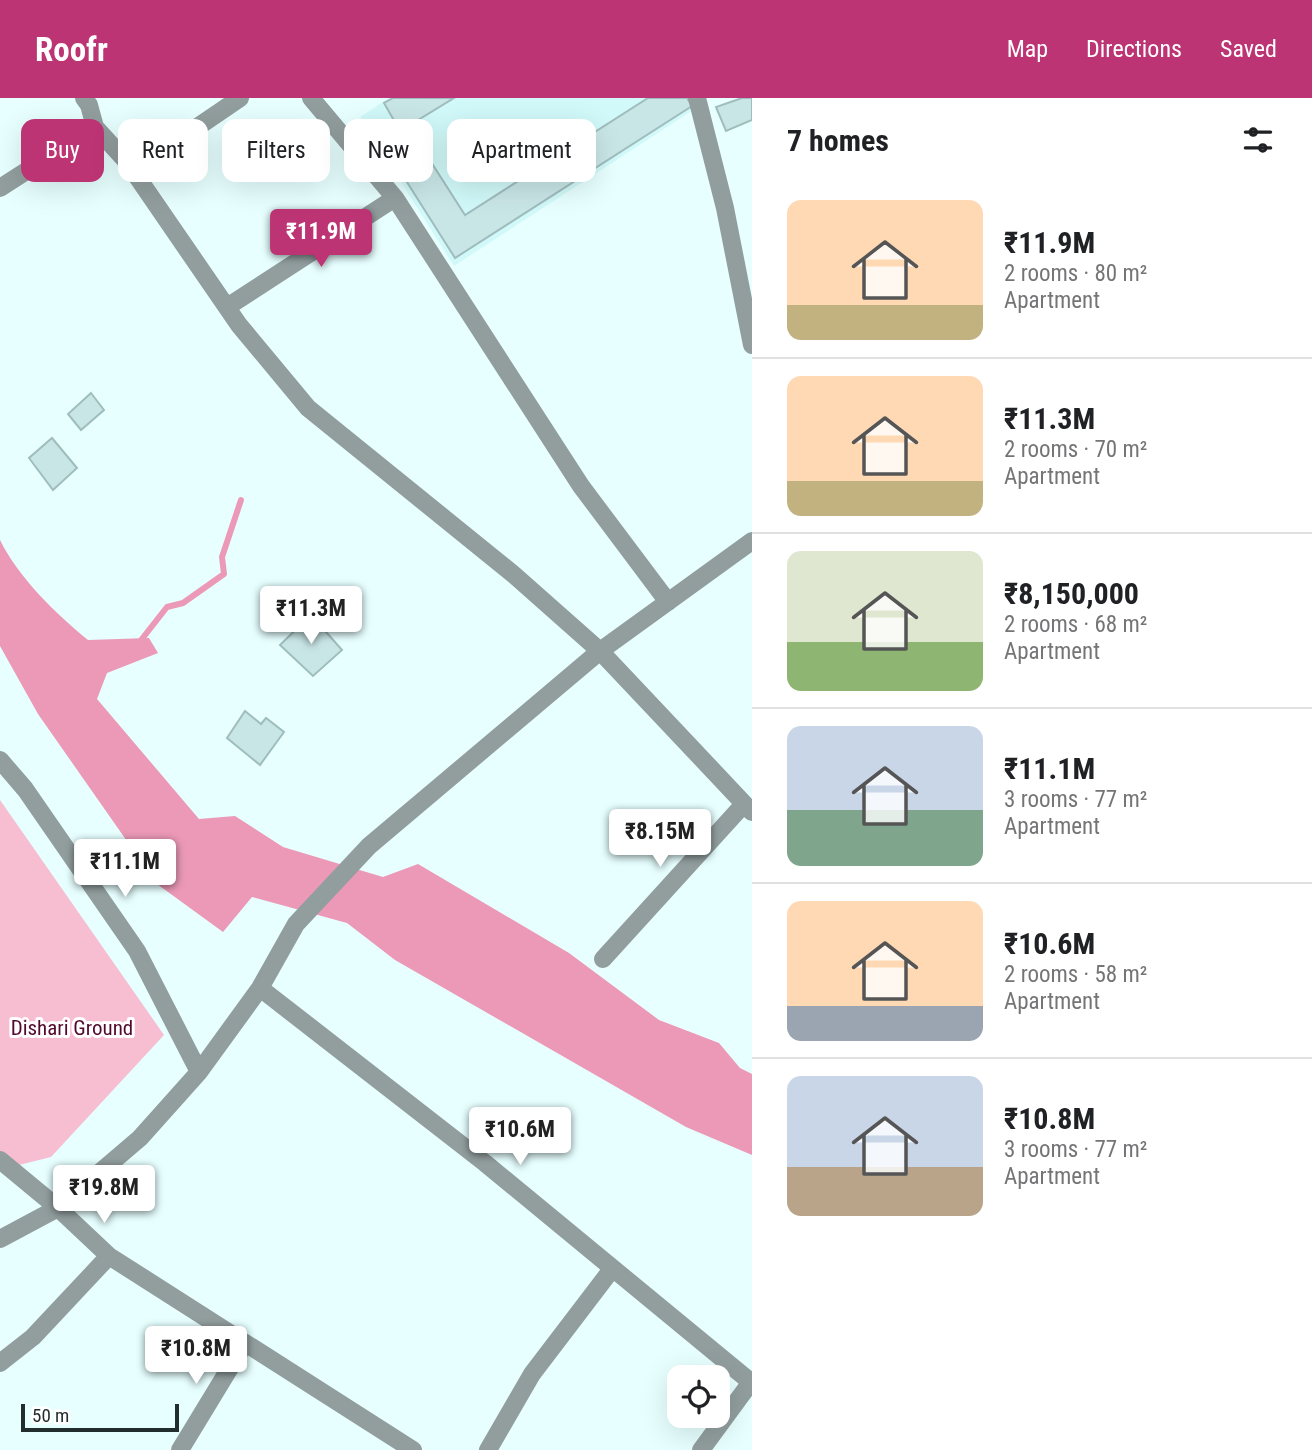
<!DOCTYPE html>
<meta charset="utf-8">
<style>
:root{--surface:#fff;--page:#f2f2f2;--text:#202124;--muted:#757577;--line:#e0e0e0;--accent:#bc3473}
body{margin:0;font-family:"Roboto Condensed",sans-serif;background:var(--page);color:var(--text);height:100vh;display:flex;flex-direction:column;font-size:26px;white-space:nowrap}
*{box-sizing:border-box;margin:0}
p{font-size:23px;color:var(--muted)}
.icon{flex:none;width:38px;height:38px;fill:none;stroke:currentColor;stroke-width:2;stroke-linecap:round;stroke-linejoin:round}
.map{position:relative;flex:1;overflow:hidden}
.sheet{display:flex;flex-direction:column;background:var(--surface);width:560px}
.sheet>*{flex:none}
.banner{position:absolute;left:21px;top:21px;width:625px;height:63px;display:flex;gap:14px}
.fabs{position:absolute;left:667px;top:1267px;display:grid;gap:14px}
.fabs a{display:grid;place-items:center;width:63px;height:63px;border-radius:14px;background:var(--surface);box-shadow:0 7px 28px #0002;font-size:35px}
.scale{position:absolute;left:21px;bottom:18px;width:158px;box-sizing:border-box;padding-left:7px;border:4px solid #222e2e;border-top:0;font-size:19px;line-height:24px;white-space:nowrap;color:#222e2e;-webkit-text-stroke:5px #fff;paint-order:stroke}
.price{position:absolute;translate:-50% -60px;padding:0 16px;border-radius:7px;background:#fff;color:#222;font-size:23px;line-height:46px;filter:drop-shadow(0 2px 4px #0008)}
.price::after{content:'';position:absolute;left:50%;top:42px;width:21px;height:16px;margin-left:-10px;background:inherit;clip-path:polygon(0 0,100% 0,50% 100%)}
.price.selected{background:var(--accent);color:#fff}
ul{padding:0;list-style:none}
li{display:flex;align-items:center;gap:21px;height:175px;padding:0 35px}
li+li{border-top:2px solid var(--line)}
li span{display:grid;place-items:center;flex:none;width:196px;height:140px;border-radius:14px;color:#555}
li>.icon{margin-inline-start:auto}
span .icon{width:84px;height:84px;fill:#fffc;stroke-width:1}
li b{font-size:30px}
h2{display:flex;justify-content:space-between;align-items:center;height:84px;padding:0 35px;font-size:30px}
.chip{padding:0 24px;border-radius:14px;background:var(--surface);box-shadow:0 7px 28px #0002;font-size:24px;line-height:63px}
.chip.selected{background:var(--accent);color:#fff}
header{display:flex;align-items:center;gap:42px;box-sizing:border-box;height:98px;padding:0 35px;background:var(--accent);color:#fff}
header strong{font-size:33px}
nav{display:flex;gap:38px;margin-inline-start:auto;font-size:24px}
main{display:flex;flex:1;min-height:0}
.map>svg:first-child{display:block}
</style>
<header>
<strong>Roofr</strong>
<nav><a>Map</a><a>Directions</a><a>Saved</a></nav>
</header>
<main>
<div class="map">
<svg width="752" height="1352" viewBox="0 0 752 1352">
<rect width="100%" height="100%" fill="#e7ffff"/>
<path fill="#d1f9f9" d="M389 0H688L693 12 454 168 360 19Z"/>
<path fill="#f7bdd1" d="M0 702 164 937 51 1059 7 1070 0 1061Z"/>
<path fill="#eb99b6" d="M0 442C18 479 56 516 88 542L149 540 158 555 107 575 97 601 199 721 235 718 283 749 383 779 418 766 569 855 659 922 719 945 740 970 752 976V1057L686 1029 395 862 347 825 252 799 223 834 157 786 38 616 0 548Z"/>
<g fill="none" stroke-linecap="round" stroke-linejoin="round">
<path stroke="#eb99b6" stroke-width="6" d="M138 546 167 509 183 505 224 476 222 459 241 402"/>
</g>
<path fill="#c9e6e6" stroke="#a0bdbd" stroke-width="2" d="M393 0H454L400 33 384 5Z
M648 0H687L692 8 455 160 381 43 408 28 465 117Z
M742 0H752V22L726 33 716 9Z
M91 295 104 312 81 332 68 316Z
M52 340 77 370 53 392 29 360Z
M311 517 342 552 313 578 280 547Z
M245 613 261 626 266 620 284 634 260 667 227 640Z"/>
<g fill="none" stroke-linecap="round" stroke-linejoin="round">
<path stroke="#929e9e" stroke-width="18" d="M84 0 89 7 95 29 127 64 239 227 308 310 513 476 600 553 752 714
M311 0 395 100 581 388 668 504
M697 0 725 110 752 247
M133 73 240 0
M0 90 95 29
M227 209 395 100
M0 662 25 691 137 853 199 974
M603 861 744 706
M260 890 485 1065 752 1285
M0 1062 58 1110 0 1141
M0 1265 33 1239 109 1158
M180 1352 245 1245
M413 1352 109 1158 58 1110 140 1040 199 974 260 890 296 826 369 748 600 553 752 443
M488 1352 532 1276 612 1171
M701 1352 751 1284"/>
</g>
<g text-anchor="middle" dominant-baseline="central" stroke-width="6" stroke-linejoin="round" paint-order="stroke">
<g font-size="21" fill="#52092d" stroke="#fff">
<text x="72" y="930">Dishari Ground</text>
</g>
</g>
</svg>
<div class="fabs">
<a><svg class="icon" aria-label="locate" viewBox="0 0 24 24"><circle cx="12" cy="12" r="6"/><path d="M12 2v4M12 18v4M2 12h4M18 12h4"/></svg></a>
</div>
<div class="scale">50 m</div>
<b class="price selected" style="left:321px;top:171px">₹11.9M</b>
<b class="price" style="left:311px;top:548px">₹11.3M</b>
<b class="price" style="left:660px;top:771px">₹8.15M</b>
<b class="price" style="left:125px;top:801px">₹11.1M</b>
<b class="price" style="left:520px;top:1069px">₹10.6M</b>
<b class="price" style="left:104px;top:1127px">₹19.8M</b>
<b class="price" style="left:196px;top:1288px">₹10.8M</b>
<div class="banner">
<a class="chip selected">Buy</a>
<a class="chip">Rent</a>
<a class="chip">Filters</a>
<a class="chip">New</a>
<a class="chip">Apartment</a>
</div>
</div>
<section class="sheet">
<h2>7 homes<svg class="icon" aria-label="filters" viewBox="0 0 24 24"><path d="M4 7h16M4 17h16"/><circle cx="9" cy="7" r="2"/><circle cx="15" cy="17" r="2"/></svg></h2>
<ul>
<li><span style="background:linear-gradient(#ffd9b3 75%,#c2b280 0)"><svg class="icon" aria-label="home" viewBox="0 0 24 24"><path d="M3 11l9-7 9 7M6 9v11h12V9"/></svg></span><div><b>₹11.9M</b><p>2 rooms · 80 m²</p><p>Apartment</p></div></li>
<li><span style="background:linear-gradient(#ffd9b3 75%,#c2b280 0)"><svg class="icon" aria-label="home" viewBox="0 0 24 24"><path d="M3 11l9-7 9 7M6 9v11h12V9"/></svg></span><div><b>₹11.3M</b><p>2 rooms · 70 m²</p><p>Apartment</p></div></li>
<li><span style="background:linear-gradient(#dfe7d0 65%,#8fb573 0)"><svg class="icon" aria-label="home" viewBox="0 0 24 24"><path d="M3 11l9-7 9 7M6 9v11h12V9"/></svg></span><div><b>₹8,150,000</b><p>2 rooms · 68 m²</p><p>Apartment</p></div></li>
<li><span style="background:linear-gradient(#c9d6e8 60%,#7fa58c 0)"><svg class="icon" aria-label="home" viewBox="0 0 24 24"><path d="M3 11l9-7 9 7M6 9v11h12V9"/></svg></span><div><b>₹11.1M</b><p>3 rooms · 77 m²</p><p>Apartment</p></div></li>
<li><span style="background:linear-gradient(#ffd9b3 75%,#9aa5b1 0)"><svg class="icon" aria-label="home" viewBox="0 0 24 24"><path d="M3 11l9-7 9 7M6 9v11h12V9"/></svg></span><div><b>₹10.6M</b><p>2 rooms · 58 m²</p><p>Apartment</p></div></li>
<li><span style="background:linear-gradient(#c9d6e8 65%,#b9a48a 0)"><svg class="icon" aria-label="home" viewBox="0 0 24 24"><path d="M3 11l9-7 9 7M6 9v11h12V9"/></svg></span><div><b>₹10.8M</b><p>3 rooms · 77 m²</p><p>Apartment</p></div></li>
</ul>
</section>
</main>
